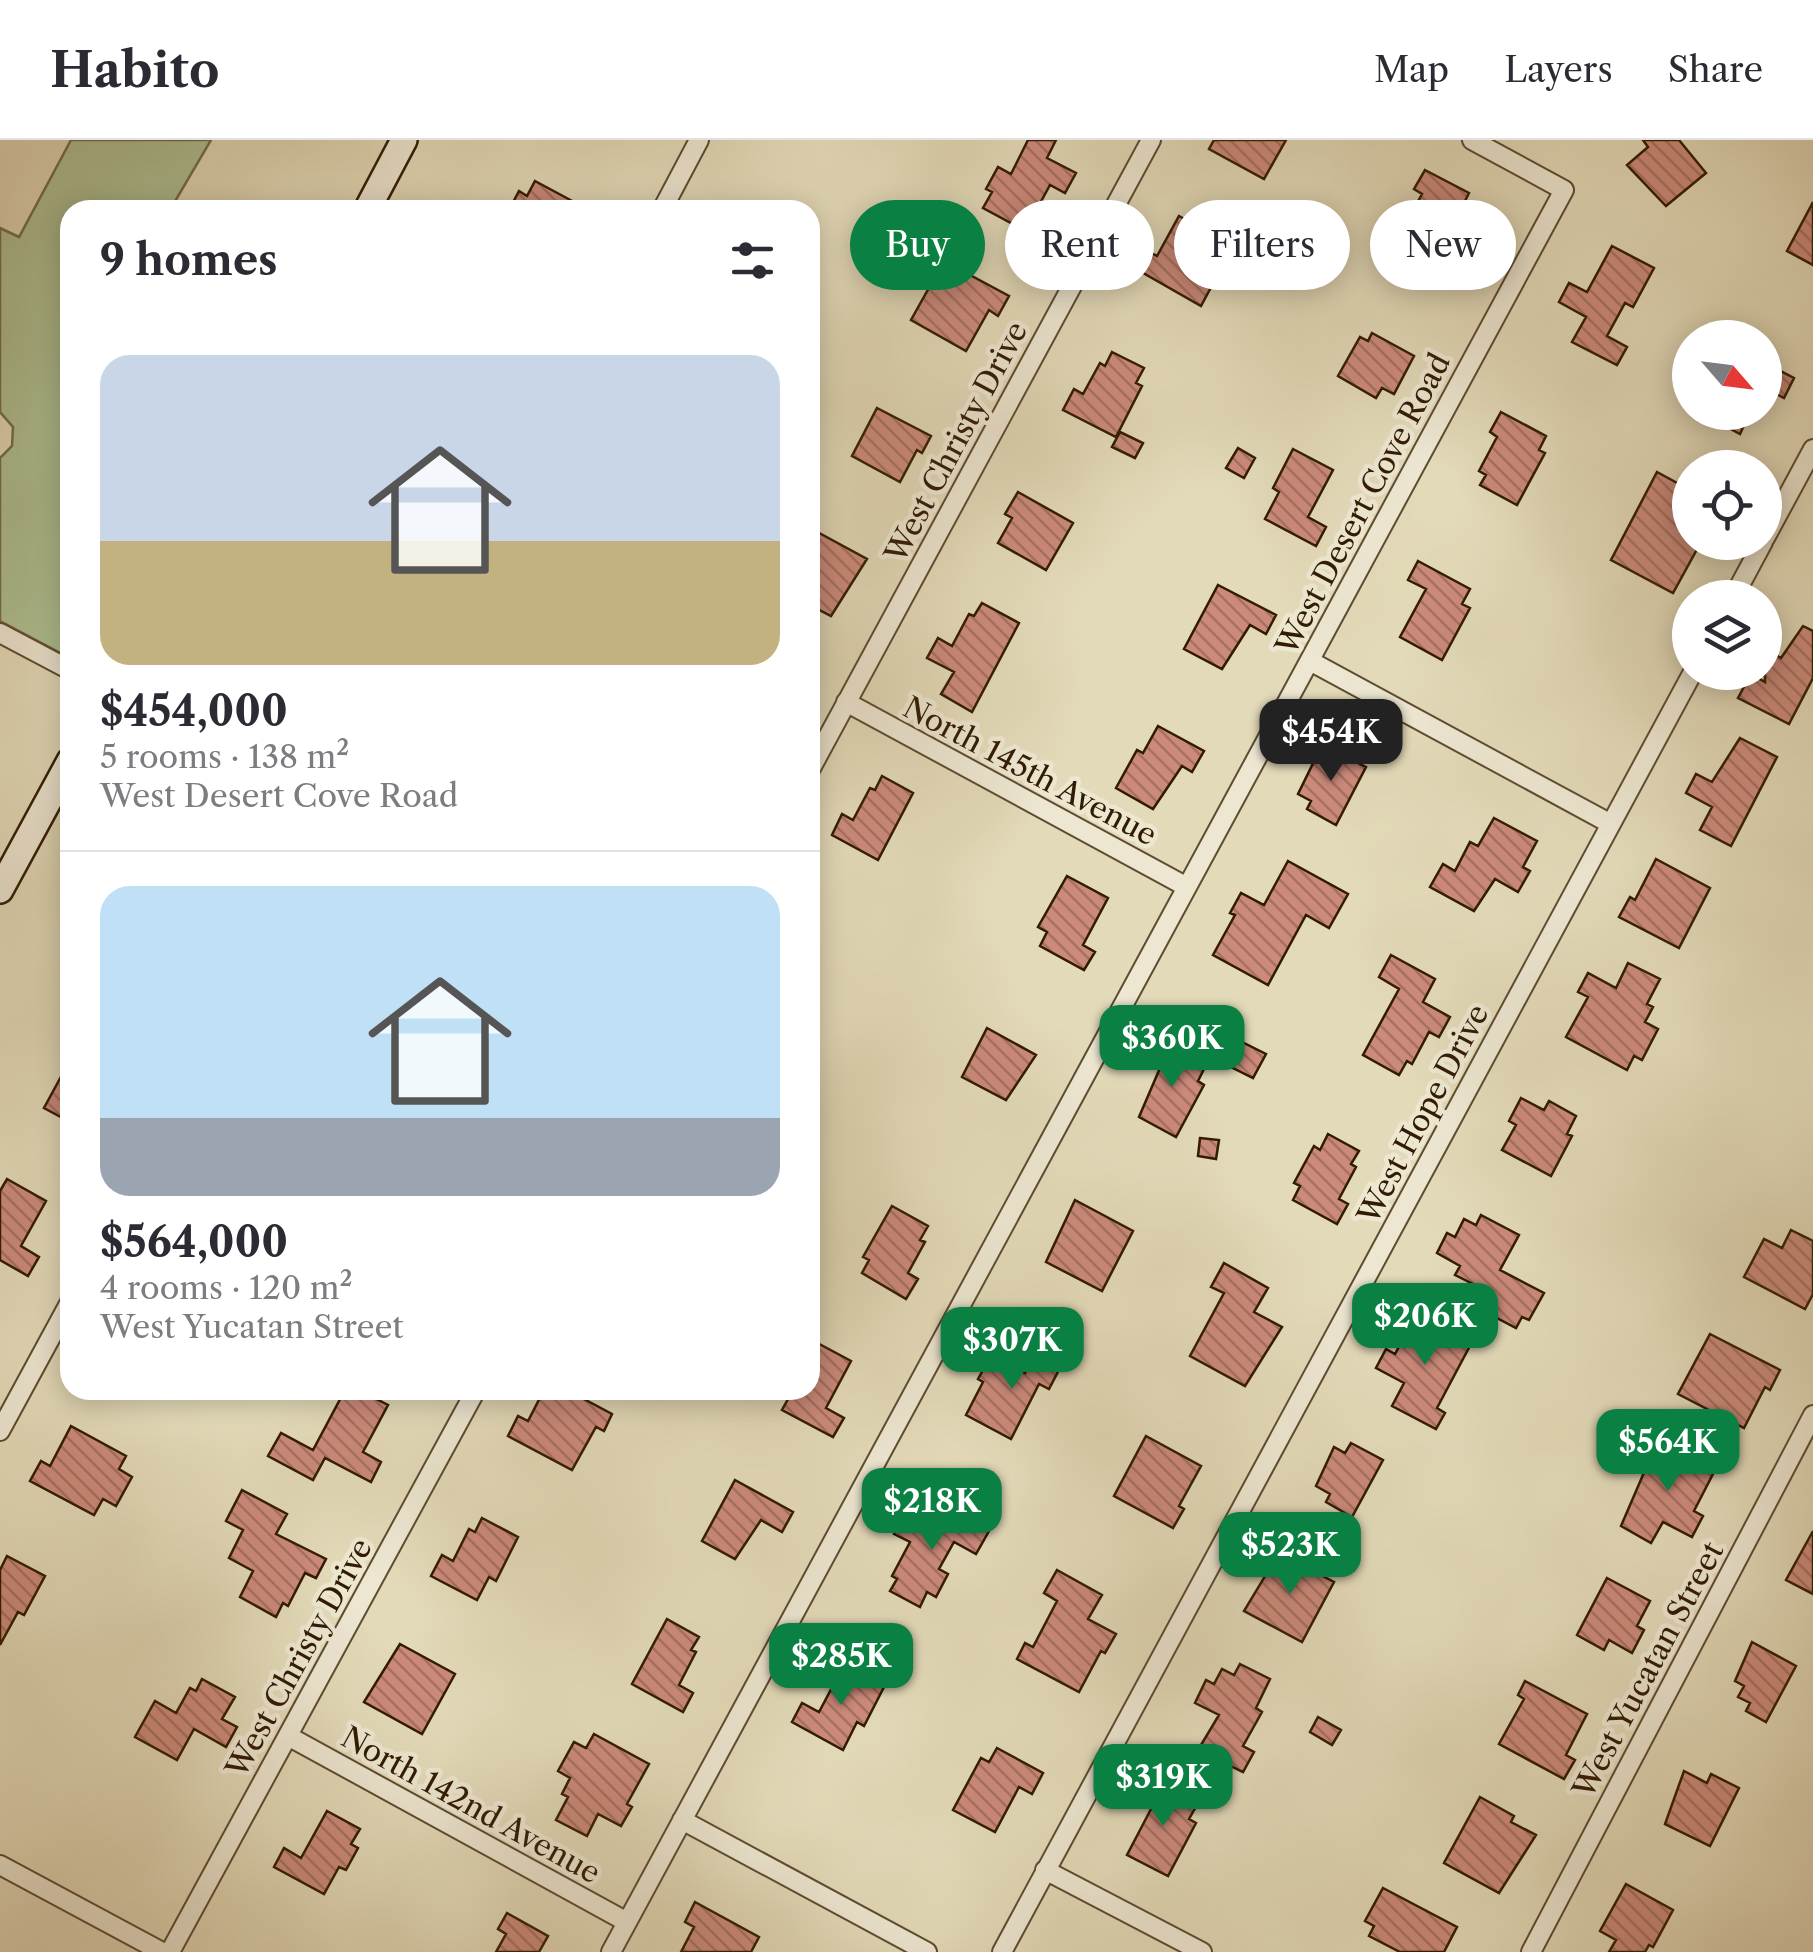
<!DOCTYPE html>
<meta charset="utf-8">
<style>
:root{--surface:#fff;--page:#f2f2f3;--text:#2b2b33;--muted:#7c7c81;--line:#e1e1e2;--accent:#0b8043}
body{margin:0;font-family:"Libre Caslon Text",serif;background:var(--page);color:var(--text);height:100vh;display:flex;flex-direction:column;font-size:38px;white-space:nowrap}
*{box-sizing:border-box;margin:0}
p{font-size:32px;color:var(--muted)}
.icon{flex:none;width:55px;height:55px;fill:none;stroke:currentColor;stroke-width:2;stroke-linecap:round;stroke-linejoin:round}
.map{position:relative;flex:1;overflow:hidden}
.sheet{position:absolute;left:60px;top:60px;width:760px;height:1200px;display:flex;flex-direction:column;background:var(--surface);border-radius:30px;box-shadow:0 5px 25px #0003}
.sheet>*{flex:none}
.top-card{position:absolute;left:850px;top:60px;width:812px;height:90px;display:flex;gap:20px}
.needle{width:65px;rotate:118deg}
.tools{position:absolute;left:1672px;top:180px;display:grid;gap:20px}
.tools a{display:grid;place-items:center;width:110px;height:110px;border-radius:50%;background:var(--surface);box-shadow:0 5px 25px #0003;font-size:50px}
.price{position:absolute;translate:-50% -85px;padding:0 22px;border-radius:20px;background:var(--accent);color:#fff;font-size:32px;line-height:65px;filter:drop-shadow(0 2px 5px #0008)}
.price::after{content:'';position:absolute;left:50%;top:60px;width:30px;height:22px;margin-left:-15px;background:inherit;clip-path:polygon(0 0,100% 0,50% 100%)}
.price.selected{background:#222;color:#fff}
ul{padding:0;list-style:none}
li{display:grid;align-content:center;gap:20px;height:530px;padding:0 40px}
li+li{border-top:2px solid var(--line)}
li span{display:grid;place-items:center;height:310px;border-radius:30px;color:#555}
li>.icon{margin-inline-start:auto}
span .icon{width:180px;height:180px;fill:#fffc;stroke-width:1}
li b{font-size:42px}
h2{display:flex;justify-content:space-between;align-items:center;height:120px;padding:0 40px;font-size:42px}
.pill{padding:0 35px;border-radius:45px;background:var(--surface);box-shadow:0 5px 25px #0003;font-size:35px;line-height:90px}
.pill.selected{background:var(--accent);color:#fff}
header{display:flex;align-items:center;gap:60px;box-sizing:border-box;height:140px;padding:0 50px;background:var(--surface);border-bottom:2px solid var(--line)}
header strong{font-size:48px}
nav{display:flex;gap:55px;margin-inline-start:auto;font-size:35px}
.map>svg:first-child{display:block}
</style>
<header>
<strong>Habito</strong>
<nav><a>Map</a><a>Layers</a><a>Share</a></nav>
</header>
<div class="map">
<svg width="1813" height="1812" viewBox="0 0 1813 1812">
<defs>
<pattern id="building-back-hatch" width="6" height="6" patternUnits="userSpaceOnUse" patternTransform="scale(2.5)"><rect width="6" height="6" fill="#cc8a7b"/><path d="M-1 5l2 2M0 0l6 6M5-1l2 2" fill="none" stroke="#a67063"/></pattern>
</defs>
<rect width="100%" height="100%" fill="#e3dab9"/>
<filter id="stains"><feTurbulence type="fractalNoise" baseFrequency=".002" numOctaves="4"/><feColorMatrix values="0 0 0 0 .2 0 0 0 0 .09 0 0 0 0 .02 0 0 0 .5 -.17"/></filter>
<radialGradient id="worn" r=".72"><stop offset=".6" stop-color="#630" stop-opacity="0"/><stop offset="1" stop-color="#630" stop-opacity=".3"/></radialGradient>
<path fill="#aec194" stroke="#706e4b" stroke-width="2.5" d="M71 0H211L170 70H70V518L0 481V318L12 306 13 287 0 272V88L19 97Z"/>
<path fill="url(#building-back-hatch)" stroke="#311b02" stroke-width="2.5" d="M1028 0H1056L1047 18 1076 33 1065 53 1050 45 1032 78 1027 75 1020 88 983 68 992 52 986 49 998 27 1011 34Z
M1214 0H1286L1264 39 1209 9Z
M1643 0H1679L1706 33 1666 66 1627 25 1648 7Z
M1425 30 1469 53 1458 75 1485 90 1474 110 1465 105 1444 145 1389 115 1422 54 1414 49Z
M535 41 589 70H509L519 51 527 56Z
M1813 62V125L1787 111Z
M1179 76 1233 106 1201 166 1138 130 1148 111 1157 116Z
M1612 106 1654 128 1633 167 1625 163 1607 196 1627 207 1617 225 1572 202 1586 177 1559 162 1569 143 1587 152Z
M944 121 1009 156 998 176 989 170 966 211 911 180Z
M1372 193 1414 216 1394 254 1382 248 1376 258 1338 236 1360 197 1368 201Z
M1112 212 1144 228 1136 243 1142 246 1116 297 1063 270 1074 249 1083 254 1100 223 1105 226Z
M1765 223 1794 238 1784 258 1765 248Z
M877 268 931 296 922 313 917 310 900 342 852 316Z
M1501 272 1546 296 1539 310 1545 313 1517 365 1480 345 1486 335 1479 331 1497 297 1490 292Z
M1699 272H1750L1740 294Z
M1120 292 1143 303 1135 318 1112 307Z
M1238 308 1255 318 1244 338 1226 328Z
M1293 309 1333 330 1308 377 1326 387 1316 406 1265 379 1279 352 1273 348Z
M1657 332 1690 350V402H1701L1673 453 1611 420Z
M1018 352 1073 383 1046 430 998 403 1012 378 1005 374Z
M810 388 867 419 831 476 810 465Z
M1418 421 1470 449 1462 464 1470 468 1442 520 1400 497 1426 449 1408 440Z
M1218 445 1276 475 1266 494 1250 485 1222 529 1184 509Z
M982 463 1019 483 972 572 941 554 954 532 927 518 938 498 952 506 969 474 974 476Z
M1803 486 1813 491V538L1789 584 1738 558 1751 534 1765 542V509L1781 518Z
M1158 586 1204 611 1192 632 1182 626 1153 669 1116 648 1137 610 1143 613Z
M1740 598 1777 617 1731 706 1700 690 1712 667 1686 653 1696 634 1712 642Z
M1322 605 1366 627 1336 685 1307 669 1311 661 1298 654Z
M882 636 913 653 878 720 832 695 842 674 853 680 870 648 875 650Z
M1494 678 1537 701 1523 727 1530 731 1518 752 1495 739 1474 771 1430 747 1443 724 1455 731 1470 702 1478 706Z
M1656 719 1710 748 1679 808 1619 777 1630 757 1635 760Z
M1288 721 1348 754 1329 788 1306 775 1268 845 1213 815 1235 775 1230 773 1241 753 1264 765Z
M1067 736 1108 758 1083 805 1095 812 1084 830 1040 806 1047 792 1038 787Z
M1391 815 1435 839 1423 862 1450 877 1439 897 1429 892 1412 924 1407 921 1399 935 1363 915 1399 849 1379 837Z
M1628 823 1660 839 1647 864 1653 867 1645 882 1658 889 1642 920 1634 916 1627 930 1566 897 1588 857 1578 852 1588 833 1616 848Z
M987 888 1036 915 1006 960 962 937Z
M1228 895 1266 914 1253 938 1215 919Z
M1159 903 1205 927 1198 941 1204 945 1176 997 1139 977 1160 928 1149 922Z
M70 920V982L44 968Z
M1521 958 1544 970 1549 961 1576 976 1567 994 1572 996 1551 1036 1502 1010 1516 985 1509 981Z
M1328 994 1359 1011 1351 1024 1356 1027 1339 1059 1348 1064 1337 1084 1293 1060 1300 1046 1294 1043 1314 1006 1320 1010Z
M1200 998 1219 1000 1216 1019 1198 1016Z
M7 1039 46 1061 21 1106 39 1117 28 1136 0 1120V1051Z
M1075 1060 1133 1091 1102 1151 1046 1122Z
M892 1066 928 1086 920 1100 925 1102 908 1133 918 1139 906 1159 862 1133 869 1120 863 1117Z
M1481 1075 1519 1095 1500 1130 1544 1153 1529 1180 1522 1177 1516 1188 1478 1168 1487 1151 1455 1135 1460 1126 1437 1113 1447 1093 1455 1097 1464 1079 1476 1085Z
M1791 1090 1813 1101V1154L1805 1169 1744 1137 1764 1099 1782 1108Z
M1224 1123 1268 1148 1254 1172 1282 1187 1245 1246 1190 1216 1224 1153 1211 1147Z
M1417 1173 1472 1202 1437 1268 1445 1273 1436 1289 1392 1266 1404 1243 1376 1228 1386 1209 1395 1214Z
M1710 1194 1780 1230 1770 1250 1765 1247 1744 1288 1678 1254Z
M810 1199 851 1221 826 1268 844 1278 833 1297 782 1270 793 1250H810Z
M1039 1207 1064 1220 1049 1249 1039 1244 1011 1299 966 1275 983 1242 978 1239 987 1223 1006 1234 1011 1226 1025 1233Z
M345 1250H359L388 1265 363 1312 381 1322 371 1342 325 1318 313 1340 268 1316 281 1293 313 1310Z
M544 1250H567L612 1274 604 1291 596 1287 572 1330 508 1296 518 1276 528 1281Z
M71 1286 126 1316 119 1329 132 1337 116 1366 103 1359 94 1375 30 1341 41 1321 50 1326Z
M1146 1296 1201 1326 1179 1366 1184 1369 1173 1388 1114 1356Z
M1658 1300 1715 1330 1694 1371 1703 1376 1692 1397 1663 1382 1651 1403 1621 1386Z
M1351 1303 1383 1320 1352 1377 1326 1362 1330 1354 1316 1346 1334 1307 1345 1313Z
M735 1340 793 1372 782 1392 761 1380 735 1419 702 1401Z
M242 1350 287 1374 276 1394 326 1419 316 1438 305 1433 288 1466 283 1463 276 1477 240 1457 253 1431 229 1418 243 1390 226 1381Z
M945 1367 989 1391 976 1414 954 1402 939 1429 948 1434 936 1457 927 1452 920 1467 890 1451 897 1439 892 1436 910 1402 894 1394 905 1375 932 1390Z
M482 1378 518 1397 496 1441 489 1437 477 1460 431 1436 442 1415 453 1421 469 1389 475 1392Z
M1813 1391V1454L1786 1440Z
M1279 1413 1334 1442 1302 1502 1244 1471Z
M7 1416 45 1436 24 1475 18 1472 0 1505V1430Z
M1057 1430 1102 1455 1088 1479 1116 1494 1105 1513 1101 1511 1079 1552 1017 1519 1025 1503 1033 1507 1057 1461 1044 1453Z
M1607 1438 1650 1461 1637 1486 1644 1490 1632 1513 1609 1500 1604 1510 1577 1495Z
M667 1479 699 1497 691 1510 696 1512 679 1545 693 1553 683 1572 632 1544Z
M1752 1502 1796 1526 1766 1582 1746 1571 1750 1563 1738 1557 1744 1546 1735 1541Z
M400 1504 455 1534 422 1594 364 1562Z
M1240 1524 1270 1539 1256 1568 1262 1572 1243 1606 1254 1612 1243 1632 1198 1610 1219 1575 1195 1563 1206 1540 1214 1544 1222 1529 1234 1535Z
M844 1525 884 1547 864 1586 857 1582 843 1610 792 1582 802 1563 819 1572Z
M202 1539 235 1557 222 1579 237 1587 226 1607 194 1589 177 1620 135 1597 155 1561 176 1573 190 1548 196 1551Z
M1525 1541 1587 1574 1566 1615 1575 1620 1564 1639 1499 1604 1524 1559 1518 1555Z
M1318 1577 1341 1590 1332 1605 1310 1592Z
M594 1594 649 1624 627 1664 632 1667 621 1686 598 1674 587 1696 556 1680 568 1657 562 1654 570 1638 558 1631 574 1602 586 1608Z
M997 1608 1043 1633 1032 1654 1019 1647 995 1692 953 1670 981 1618 989 1622Z
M1684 1631 1707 1643 1711 1634 1739 1648 1710 1706 1665 1684Z
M1152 1642 1197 1665 1189 1679 1196 1683 1168 1736 1127 1715 1151 1669 1141 1663Z
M1480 1657 1514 1676 1511 1682 1536 1695 1499 1753 1444 1723Z
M327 1671 360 1689 351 1704 358 1708 346 1730 339 1727 324 1754 274 1727 284 1708 301 1718Z
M1626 1744 1673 1770 1653 1807 1649 1805 1645 1812H1609L1616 1800 1600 1791Z
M1383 1748 1457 1787 1444 1812H1400L1369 1796 1374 1786 1365 1781Z
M695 1762 759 1797 751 1812H681L694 1787 685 1782Z
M507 1773 548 1796 539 1812H496L506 1794 498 1789Z"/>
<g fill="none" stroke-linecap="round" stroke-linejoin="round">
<g stroke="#5e4b30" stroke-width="22">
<path id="minor" d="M662 70 699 0
M1765 398 1813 309
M1733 458 1763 402
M0 493 70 530
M1310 521 1611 684
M846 562 1187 747
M810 630 1151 0
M0 1291 70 1162
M288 1596 627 1782
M682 1680 927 1812
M0 1725 162 1812
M1045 1730 1202 1812
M170 1812 476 1250
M611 1812 1564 50 1472 0
M1002 1812 1693 532
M1531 1812 1813 1275"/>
</g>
<g stroke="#311b02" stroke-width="30">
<path id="secondary" d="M367 70 404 0
M0 750 70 621"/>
</g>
<use href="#minor" stroke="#ede7d2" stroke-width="18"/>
<use href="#secondary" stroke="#ede7d2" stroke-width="25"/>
</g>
<g text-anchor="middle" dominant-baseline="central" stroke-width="9" stroke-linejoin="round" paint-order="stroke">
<g font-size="30" fill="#311b02" stroke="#ede7d2">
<text transform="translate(956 302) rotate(-62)">West Christy Drive</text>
<text transform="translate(1363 364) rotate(-62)">West Desert Cove Road</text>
<text transform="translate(1030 631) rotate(28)">North 145th Avenue</text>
<text transform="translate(1423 974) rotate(-62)">West Hope Drive</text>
<text transform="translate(299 1518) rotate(-61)">West Christy Drive</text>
<text transform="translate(1648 1530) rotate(-62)">West Yucatan Street</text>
<text transform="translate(471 1665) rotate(29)">North 142nd Avenue</text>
</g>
</g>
<rect width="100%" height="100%" filter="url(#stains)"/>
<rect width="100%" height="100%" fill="url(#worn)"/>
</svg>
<div class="tools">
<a><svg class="needle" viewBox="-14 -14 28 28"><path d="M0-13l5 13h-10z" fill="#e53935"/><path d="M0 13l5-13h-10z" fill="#7c7c81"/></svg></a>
<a><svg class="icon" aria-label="locate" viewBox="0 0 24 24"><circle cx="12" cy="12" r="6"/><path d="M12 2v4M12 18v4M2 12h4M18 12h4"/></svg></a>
<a><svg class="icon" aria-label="layers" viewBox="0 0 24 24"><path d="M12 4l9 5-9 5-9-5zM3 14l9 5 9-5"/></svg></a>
</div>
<b class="price selected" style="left:1331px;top:644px">$454K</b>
<b class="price" style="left:1172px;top:950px">$360K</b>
<b class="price" style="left:1425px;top:1228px">$206K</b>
<b class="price" style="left:1012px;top:1252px">$307K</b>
<b class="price" style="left:1668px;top:1354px">$564K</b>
<b class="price" style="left:932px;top:1413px">$218K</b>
<b class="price" style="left:1290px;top:1457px">$523K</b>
<b class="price" style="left:841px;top:1568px">$285K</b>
<b class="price" style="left:1163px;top:1689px">$319K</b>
<div class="top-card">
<a class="pill selected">Buy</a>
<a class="pill">Rent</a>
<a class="pill">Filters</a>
<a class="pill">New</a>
</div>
<section class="sheet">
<h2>9 homes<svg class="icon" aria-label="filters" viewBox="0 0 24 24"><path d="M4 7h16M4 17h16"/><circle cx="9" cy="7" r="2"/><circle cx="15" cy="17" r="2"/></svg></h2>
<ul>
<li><span style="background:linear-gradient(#c9d6e8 60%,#c2b280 0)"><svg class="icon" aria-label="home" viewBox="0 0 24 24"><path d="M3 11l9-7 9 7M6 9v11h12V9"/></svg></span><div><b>$454,000</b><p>5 rooms · 138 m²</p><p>West Desert Cove Road</p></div></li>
<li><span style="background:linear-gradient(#bfe0f5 75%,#9aa5b1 0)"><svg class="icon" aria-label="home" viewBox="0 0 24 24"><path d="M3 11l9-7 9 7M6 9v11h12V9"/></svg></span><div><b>$564,000</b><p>4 rooms · 120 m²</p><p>West Yucatan Street</p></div></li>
</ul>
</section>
</div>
